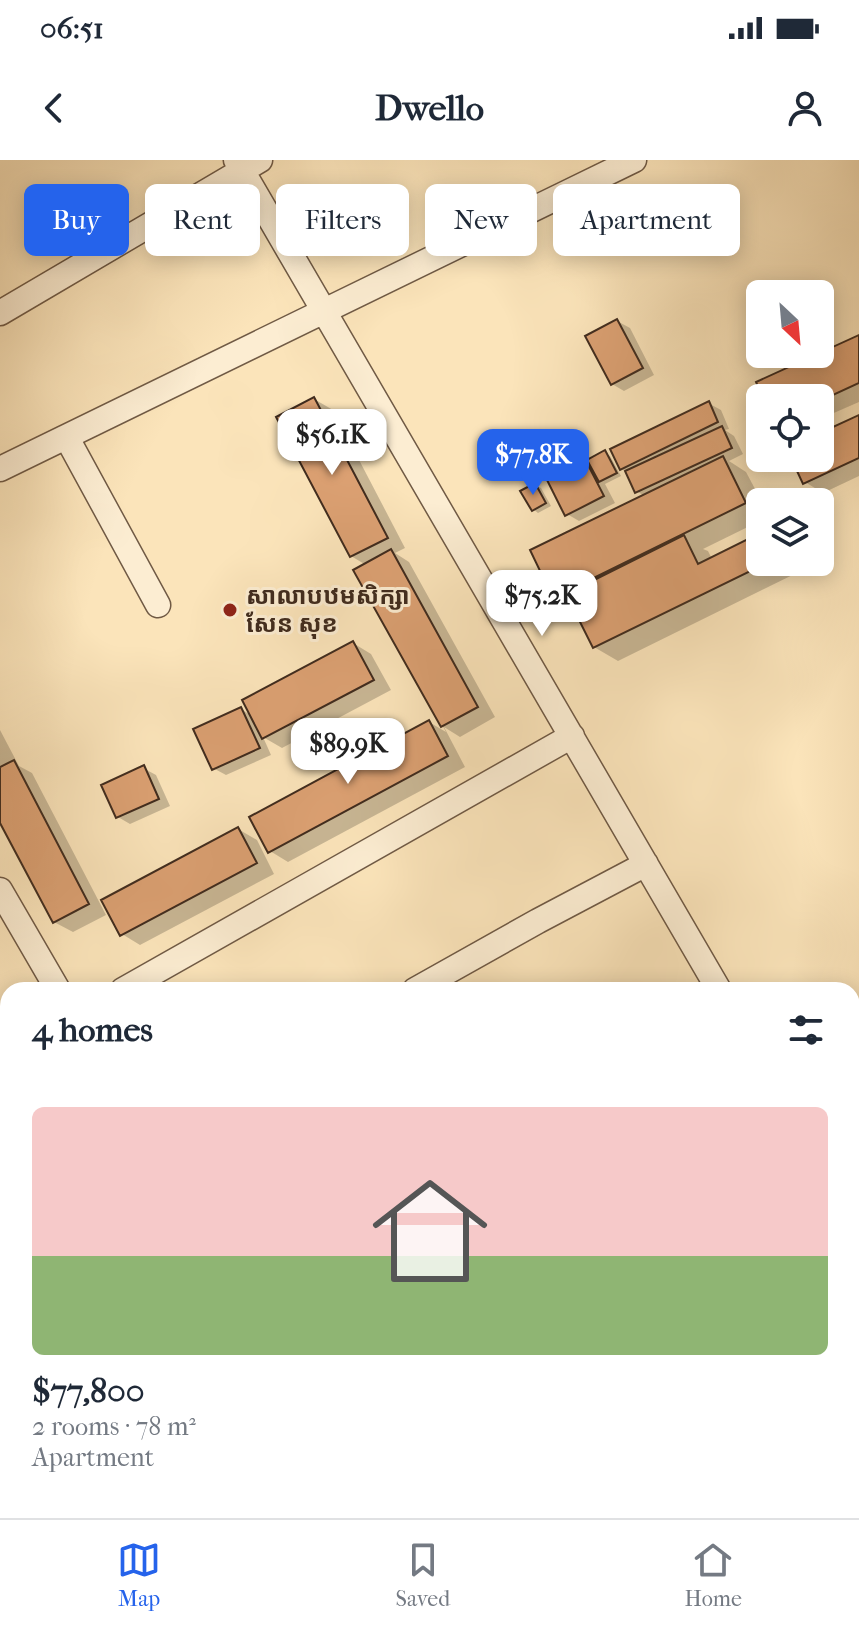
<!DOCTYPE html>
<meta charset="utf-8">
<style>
:root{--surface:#fff;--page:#f6f6f7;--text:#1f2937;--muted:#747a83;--line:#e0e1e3;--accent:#2563eb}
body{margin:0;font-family:"IM FELL French Canon","Noto Sans Khmer",serif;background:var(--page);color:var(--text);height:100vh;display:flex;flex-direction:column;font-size:30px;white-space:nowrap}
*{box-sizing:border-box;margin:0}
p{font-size:26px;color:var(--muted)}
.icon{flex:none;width:44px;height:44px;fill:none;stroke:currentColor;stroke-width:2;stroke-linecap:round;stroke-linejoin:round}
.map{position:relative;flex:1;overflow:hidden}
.sheet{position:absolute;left:0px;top:822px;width:860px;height:536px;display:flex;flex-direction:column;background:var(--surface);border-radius:24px 24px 0 0;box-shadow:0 4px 20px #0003}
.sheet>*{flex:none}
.top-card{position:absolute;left:24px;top:24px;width:812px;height:72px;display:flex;gap:16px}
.needle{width:52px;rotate:154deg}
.tools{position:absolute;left:746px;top:120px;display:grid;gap:16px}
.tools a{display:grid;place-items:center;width:88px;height:88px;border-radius:12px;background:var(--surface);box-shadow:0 4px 20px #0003;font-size:40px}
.price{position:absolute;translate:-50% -68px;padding:0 18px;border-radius:16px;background:#fff;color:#222;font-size:26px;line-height:52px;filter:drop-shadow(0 2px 4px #0008)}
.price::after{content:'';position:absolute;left:50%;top:48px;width:24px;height:18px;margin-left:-12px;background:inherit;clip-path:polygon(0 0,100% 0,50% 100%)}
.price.active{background:var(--accent);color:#fff}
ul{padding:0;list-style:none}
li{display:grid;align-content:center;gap:16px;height:424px;padding:0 32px}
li+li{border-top:2px solid var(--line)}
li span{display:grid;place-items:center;height:248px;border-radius:12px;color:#555}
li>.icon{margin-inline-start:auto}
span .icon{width:144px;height:144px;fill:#fffc;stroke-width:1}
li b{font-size:34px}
h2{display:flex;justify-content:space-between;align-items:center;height:96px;padding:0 32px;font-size:34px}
.tag{padding:0 28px;border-radius:12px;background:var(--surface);box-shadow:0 4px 20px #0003;font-size:28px;line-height:72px}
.tag.active{background:var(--accent);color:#fff}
.status{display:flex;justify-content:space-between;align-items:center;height:56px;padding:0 40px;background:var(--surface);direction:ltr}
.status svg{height:22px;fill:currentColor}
header{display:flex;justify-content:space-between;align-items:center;height:104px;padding:0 32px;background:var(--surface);font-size:36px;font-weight:700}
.menu{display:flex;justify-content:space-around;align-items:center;height:112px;border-top:2px solid var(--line);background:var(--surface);font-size:22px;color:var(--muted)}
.menu a{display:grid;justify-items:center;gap:4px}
.menu .active{color:var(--accent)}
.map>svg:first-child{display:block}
</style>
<div class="status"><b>06:51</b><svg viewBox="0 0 49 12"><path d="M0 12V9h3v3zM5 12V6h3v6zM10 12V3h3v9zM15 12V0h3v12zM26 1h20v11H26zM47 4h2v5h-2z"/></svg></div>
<header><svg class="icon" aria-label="back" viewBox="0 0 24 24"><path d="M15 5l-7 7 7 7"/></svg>Dwello<svg class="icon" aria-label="person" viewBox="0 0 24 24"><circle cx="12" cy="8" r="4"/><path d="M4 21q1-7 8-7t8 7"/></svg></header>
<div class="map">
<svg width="859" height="1358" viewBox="0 0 859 1358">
<rect width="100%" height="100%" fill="#fbe4ba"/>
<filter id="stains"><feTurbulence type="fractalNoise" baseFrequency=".0025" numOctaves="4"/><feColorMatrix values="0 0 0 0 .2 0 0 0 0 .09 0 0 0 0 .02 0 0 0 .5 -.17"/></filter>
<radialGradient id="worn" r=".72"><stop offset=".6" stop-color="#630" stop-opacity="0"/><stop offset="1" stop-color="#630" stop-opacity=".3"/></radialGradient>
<path fill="#0003" d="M617 161 630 168 654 215 624 231 612 224Z
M859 178V242L820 259V238H765Z
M314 239 333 250 405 388 395 393 409 402 495 557 460 577 444 567 465 607 288 702 270 691 429 562 446 572 355 410 366 405 351 396Z
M708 243 721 250 729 269 725 270 734 276 743 294 729 301 746 312 762 342H760V361L703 389 708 391 712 399 760 375V402H819L618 501 594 487 576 449 554 436 645 336 636 331 628 312 622 309Z
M859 257V316L823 333 805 322 793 298H820V275Z
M605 293 610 296 621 316 605 324 615 343 579 361 567 354 585 301 588 302Z
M535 325 541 328 551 346 538 353 533 349Z
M820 380 828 397 820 402Z
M353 483 371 494 391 530 282 588 263 577 271 595 226 615 213 608 241 549 252 556Z
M0 570 19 606 32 613 106 755 73 772 54 762 0 659Z
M143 608 156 615 170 646 130 664 118 657Z
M238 669 257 680 274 714 140 785 122 774Z"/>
<path fill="#dba072" stroke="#412c1e" stroke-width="2" d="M617 159 643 208 611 225 585 176Z
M859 175V223L820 241V238H763L756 222Z
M314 237 388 378 350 397 276 257Z
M709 241 718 262 620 310 610 289Z
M859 255V298L803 324 791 298H820V273Z
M722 266 732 288 635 333 625 311Z
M605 290 617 313 599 322 587 300Z
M723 296 746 343 553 438 530 390Z
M585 299 604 336 565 356 546 318Z
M535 323 546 343 532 351 520 331Z
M760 373V402H769L593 488 566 434 684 375 698 404Z
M391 389 478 547 441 567 353 410Z
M353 481 374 520 262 579 242 540Z
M241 547 260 588 212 610 193 569Z
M429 560 448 596 268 693 249 657Z
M14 600 89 744 53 763 0 663V607Z
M144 605 159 639 116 658 101 625Z
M238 667 257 703 120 776 101 740Z"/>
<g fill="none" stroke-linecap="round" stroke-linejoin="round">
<g stroke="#705a45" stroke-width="27">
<path id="minor" d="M236 0 719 830
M0 153 260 0
M67 278 158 445
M0 309 634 0
M0 730 58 830
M123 830 572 576
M415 830 538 761 646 704
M0 898 8 893
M852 1058 859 1070
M0 1062 8 1058
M0 1227 8 1223
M852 1246 859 1242
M62 1358 77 1350
M354 1358 368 1350
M643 1358 658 1350"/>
</g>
<use href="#minor" stroke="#fcedd2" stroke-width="24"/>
</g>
<circle fill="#8f2418" stroke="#fcedd2" stroke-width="3" cx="230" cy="450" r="8"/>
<g text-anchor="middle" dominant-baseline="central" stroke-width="6" stroke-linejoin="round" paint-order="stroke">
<g font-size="24" font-weight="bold" fill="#412c1e" stroke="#fcedd2" text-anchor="start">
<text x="246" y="436">សាលាបឋមសិក្សា<tspan x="246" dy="28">សែន សុខ</tspan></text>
</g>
</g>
<rect width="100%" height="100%" filter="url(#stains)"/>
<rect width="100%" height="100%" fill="url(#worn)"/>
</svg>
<div class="tools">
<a><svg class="needle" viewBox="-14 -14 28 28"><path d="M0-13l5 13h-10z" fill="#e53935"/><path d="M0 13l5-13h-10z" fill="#747a83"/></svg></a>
<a><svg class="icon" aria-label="locate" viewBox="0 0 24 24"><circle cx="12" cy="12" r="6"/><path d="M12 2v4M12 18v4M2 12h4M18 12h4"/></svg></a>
<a><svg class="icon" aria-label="layers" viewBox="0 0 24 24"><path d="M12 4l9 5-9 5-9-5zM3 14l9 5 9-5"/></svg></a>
</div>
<b class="price" style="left:332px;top:317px">$56.1K</b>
<b class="price active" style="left:533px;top:337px">$77.8K</b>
<b class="price" style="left:542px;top:478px">$75.2K</b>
<b class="price" style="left:348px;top:626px">$89.9K</b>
<div class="top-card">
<a class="tag active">Buy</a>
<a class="tag">Rent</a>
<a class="tag">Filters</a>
<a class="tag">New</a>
<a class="tag">Apartment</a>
</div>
<section class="sheet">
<h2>4 homes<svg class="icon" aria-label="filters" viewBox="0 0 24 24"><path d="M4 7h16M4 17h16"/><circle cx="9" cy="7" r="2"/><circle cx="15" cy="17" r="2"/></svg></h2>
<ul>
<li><span style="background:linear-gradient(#f6c9c9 60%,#8fb573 0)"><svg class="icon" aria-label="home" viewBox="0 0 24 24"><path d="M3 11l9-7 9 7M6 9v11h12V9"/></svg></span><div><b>$77,800</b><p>2 rooms · 78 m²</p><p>Apartment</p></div></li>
</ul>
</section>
</div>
<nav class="menu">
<a class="active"><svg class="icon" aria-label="map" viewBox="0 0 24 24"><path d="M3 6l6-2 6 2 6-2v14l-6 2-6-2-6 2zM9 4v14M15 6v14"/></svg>Map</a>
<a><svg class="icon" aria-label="saved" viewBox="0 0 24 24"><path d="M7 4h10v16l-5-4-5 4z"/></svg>Saved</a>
<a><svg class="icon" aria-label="home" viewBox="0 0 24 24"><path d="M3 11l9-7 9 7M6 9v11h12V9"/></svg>Home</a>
</nav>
